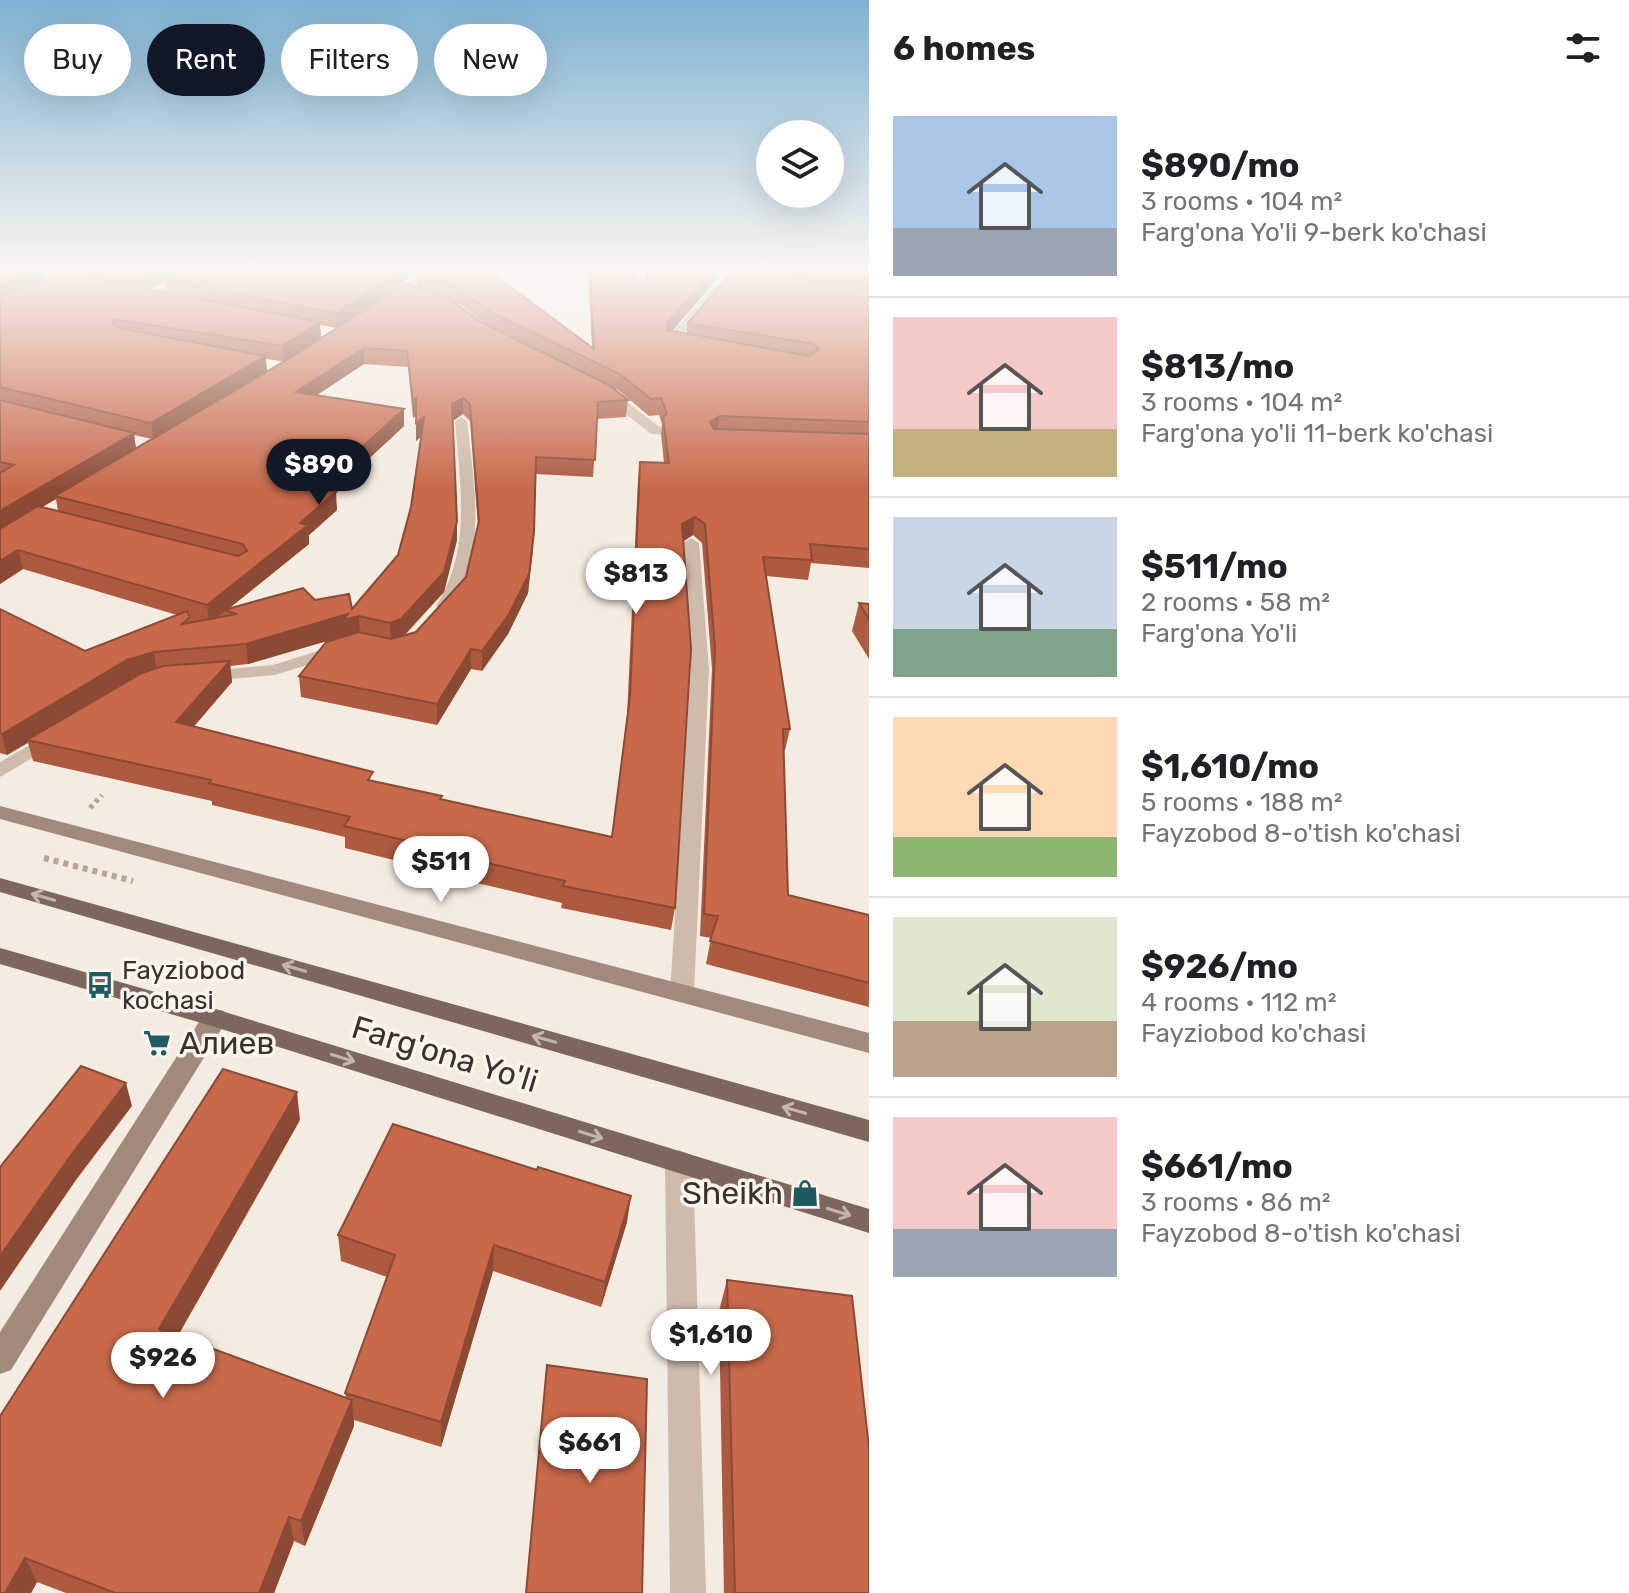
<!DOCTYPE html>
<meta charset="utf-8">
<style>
:root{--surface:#fff;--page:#f2f2f2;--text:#202124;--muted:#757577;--line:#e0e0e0;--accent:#111827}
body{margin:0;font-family:Rubik,sans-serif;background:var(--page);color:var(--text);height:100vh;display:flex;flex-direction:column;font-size:30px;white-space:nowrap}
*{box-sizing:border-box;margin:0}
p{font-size:26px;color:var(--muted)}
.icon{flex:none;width:44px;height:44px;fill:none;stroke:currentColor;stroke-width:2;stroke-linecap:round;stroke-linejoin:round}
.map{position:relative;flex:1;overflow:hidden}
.side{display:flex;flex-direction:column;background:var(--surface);width:760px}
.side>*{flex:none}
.banner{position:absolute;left:24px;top:24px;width:724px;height:72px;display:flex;gap:16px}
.buttons{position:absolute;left:756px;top:120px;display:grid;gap:16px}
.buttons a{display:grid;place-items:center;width:88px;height:88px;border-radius:50%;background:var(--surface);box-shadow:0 8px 32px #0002;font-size:40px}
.price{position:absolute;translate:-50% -68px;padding:0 18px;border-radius:28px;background:#fff;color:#222;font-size:26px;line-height:52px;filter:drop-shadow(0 2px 4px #0008)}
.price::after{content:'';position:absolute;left:50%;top:48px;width:24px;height:18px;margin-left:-12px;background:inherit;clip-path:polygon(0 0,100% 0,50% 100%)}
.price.on{background:var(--accent);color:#fff}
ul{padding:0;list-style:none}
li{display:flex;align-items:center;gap:24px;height:200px;padding:0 24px}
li+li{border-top:2px solid var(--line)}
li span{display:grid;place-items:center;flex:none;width:224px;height:160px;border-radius:0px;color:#555}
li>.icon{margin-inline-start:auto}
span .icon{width:96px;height:96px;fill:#fffc;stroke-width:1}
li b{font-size:34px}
h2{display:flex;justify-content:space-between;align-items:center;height:96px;padding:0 24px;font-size:34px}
.pill{padding:0 28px;border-radius:36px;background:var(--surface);box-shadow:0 8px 32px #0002;font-size:28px;line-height:72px}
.pill.on{background:var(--accent);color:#fff}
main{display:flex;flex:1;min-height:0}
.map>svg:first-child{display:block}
</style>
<main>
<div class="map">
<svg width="869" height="1593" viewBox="0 0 869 1593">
<rect width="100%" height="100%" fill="#f4ebe1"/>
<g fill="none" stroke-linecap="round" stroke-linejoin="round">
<path stroke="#b9a596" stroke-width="5" stroke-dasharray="4 4" stroke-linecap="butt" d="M90 808 102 795"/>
<path stroke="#b9a596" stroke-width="6" stroke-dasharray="5 5" stroke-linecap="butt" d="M44 858 133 881"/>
<path fill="#cdbbac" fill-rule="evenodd" d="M0 268 80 283 75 286 0 271Z
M211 268H224L149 299 140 297Z
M422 268H432C421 281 405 303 387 303V299Z
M632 268H642L644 295 635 293Z
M716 284 725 286 678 339 689 345V349L668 344 669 336Z
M602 389H610L661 428V434H651L602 395Z
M461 417 467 421C474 485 488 553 450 609L444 611 436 606C472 551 460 483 455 421Z
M691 538 699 543 709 669 694 992 690 998 682 1001 674 998 670 992 691 669 683 543Z
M340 644 346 645 349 649 346 653 275 675 207 681 198 676 207 671 273 665Z
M51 733 58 735 60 739 58 743 0 777V762Z
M679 1150 689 1154 693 1162 706 1593H670L665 1162 669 1154Z"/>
<path fill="#a18a7d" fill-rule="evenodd" d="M0 806 869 1033V1053L0 819Z
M215 1009 224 1011 227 1018 224 1025 11 1370 0 1374V1332L206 1011Z"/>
<path fill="#7d675c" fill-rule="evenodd" d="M0 878 869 1120V1142L0 892Z
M0 948 215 1009 869 1209V1233L215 1027 0 964Z"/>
</g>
<path fill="#ac5a40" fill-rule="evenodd" d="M0 268H418L399 287 336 328 320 325 321 338 417 288V274L423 268 592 347 588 271 503 268H633L634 281 645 282 644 268H869V568L811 563 808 580 766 576 790 729 785 750H783L788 895 869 915V1007L706 964 711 938 700 936 712 669 702 543 693 535 684 541 675 908 671 930 561 908 562 903 418 869V866L345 848V837L212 805V801L33 761 28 743 7 755 0 753V609L85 651 177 615 23 569 0 584ZM718 269 732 271 688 323 686 334 672 331 716 280ZM42 273 57 275 43 281ZM166 282 167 293 147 289 157 285ZM455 303 461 305 488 326 481 322ZM266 359 275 360 283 362 267 371ZM364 364 408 367 413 418 416 415V441L421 436 411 507 398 555 352 609 315 600 229 608 309 544V535L337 510 334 491 404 426 317 395ZM611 387 618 390 649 416 659 415 662 424 661 434 664 463 640 462 638 480 627 716 612 837 442 799 374 781 193 727 232 682 230 666 248 664 344 636 299 676 301 697 437 725 471 669 482 671 508 634 528 593 533 551 535 474 593 477 597 419 626 417 628 400ZM463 414 470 421 478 527 466 577 416 632 405 635 444 592 457 540 453 421ZM134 435 152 439 136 449ZM56 499 58 511 42 507Z
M859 603 869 604V659L852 631Z
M300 1120 178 1336 346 1397 345 1393 387 1277 341 1261 338 1235 627 1222 601 1307 493 1271 441 1447 354 1420V1426L305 1546 294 1541 274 1593H66L37 1582 31 1593H0Z
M727 1280 869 1593H724L719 1311Z"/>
<path fill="#8c4a34" d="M164 268H204L165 280 166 282 145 290 143 276Z
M404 268H418L399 287 336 328V313Z
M717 268H718L716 280 666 338 667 323Z
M41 269 44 283 0 301V285Z
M320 322 321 338 283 362 282 346Z
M364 348V364L297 408 296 392Z
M265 356 267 371 154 440 151 423Z
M416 398V415L413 418V401Z
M463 398V414L452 421V404Z
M404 409V426L318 506 317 488Z
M720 416 717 433 710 422Z
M424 417V434L416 441V423Z
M134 433 136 450 55 496 56 499 0 532V511Z
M336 492 337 510 309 535V544L226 611 224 610V612L209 625 207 605Z
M695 517 693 535 680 543 682 524Z
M457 521V540L444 592 401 638 391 643 390 623Z
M534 532 528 593 508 634 482 671V651Z
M18 550 23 569 0 584V561Z
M348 614 359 616 360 636 344 640V636L248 664 246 644Z
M471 649V669L437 725V704Z
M154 652 157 672 27 740 28 742 7 755 2 734 127 660Z
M230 661 232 682 179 744 176 722Z
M126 1083 132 1106 76 1180 0 1291V1256L69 1158Z
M297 1092 300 1120 166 1356 159 1329Z
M631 1196 627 1222 601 1307 605 1282Z
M494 1245 493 1271 441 1447V1422Z
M352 1400 354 1426 305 1546 301 1521Z
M289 1517 294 1541 274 1593H259Z
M25 1558 37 1582 31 1593H5Z"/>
<path fill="#c8694b" stroke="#8c4a34" stroke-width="2" d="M0 268H36L41 269 0 285Z
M94 268H164L143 276Z
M197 268H404L399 272 336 313 165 280Z
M423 268H485L594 349 590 268H633L634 281 647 283 646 268H717L667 323V330L809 356 819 349 814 344 688 323 734 269 869 290V422L720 416 710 422 714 429 869 434V549L810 544 812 560 763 557 790 729H783L788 895 869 915V983L710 941 718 916 704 914 715 648 705 524 695 517 682 524 691 649 675 908 563 886 565 881 418 847 420 844 344 826 350 817 209 783 211 780 27 740 142 673 163 666 230 661 176 722 373 772 368 780 442 796 440 799 612 837 630 697 640 462 669 463 663 417 667 414 661 398 651 399 620 374 492 313 461 290 417 274Z
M799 268H869V279Z
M64 273 320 322 282 346 114 319 112 323 120 328 265 356 151 423 0 387V297Z
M406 284 451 300 481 322 609 385 628 400 598 402 595 460 536 457 534 532 529 574 509 614 482 651 471 649 437 704 299 676 326 642 359 632 391 639 416 632 466 577 479 521 470 404 463 398 452 404 457 521 444 572 401 619 390 623 359 616 343 620 348 614 246 644 154 652 127 660 2 734 0 733V609L85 651 187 611 190 617 182 624 237 614 224 610 303 588 315 600 349 594 352 609 398 555 411 507 424 417 416 423V398L413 401 407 351 364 348 296 392 404 409 317 488 336 492 300 523 308 525 207 605 18 550 0 561V529L38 506 238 556 247 551 243 544 55 496 290 358Z
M0 400 134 433 0 511V473L14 465 0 462Z
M859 603 869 604V619Z
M81 1066 126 1083 69 1158 0 1256V1167Z
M223 1069 297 1092 159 1329 352 1400 301 1521 289 1517 259 1593H115L25 1558 5 1593H0V1416Z
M393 1124 537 1170 538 1167 631 1196 605 1282 494 1245 441 1422 345 1393 395 1255 338 1235Z
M727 1280 852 1296 869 1448V1593H735Z
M547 1365 647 1379 642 1593H526Z"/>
<defs><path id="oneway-shaft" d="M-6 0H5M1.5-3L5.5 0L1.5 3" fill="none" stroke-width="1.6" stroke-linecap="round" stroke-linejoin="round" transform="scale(2)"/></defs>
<g stroke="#c2b5ac">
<use href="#oneway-shaft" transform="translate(43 897) rotate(-164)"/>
<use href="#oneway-shaft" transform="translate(294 968) rotate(-164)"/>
<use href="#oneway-shaft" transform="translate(544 1039) rotate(-164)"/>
<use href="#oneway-shaft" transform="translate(343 1058) rotate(17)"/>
<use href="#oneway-shaft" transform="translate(794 1110) rotate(-164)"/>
<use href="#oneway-shaft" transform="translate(591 1135) rotate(17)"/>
<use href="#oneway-shaft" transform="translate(839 1212) rotate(17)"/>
</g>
<linearGradient id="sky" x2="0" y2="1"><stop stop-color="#7eb2d2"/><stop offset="0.55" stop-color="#faf6f2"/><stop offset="1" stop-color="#faf6f2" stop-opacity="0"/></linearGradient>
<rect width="869" height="491" fill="url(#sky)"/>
<defs>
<g id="bus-bare" transform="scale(2.16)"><path d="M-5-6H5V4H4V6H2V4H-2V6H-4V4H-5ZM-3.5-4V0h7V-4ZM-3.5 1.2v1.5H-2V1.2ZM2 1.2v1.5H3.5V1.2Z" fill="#1f5a5e" stroke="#fbf5ee" stroke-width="2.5" paint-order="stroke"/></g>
<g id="supermarket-bare" transform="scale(2.16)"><path d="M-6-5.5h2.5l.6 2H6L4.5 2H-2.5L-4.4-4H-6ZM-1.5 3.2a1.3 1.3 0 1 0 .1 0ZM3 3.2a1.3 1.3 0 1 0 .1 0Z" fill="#1f5a5e" stroke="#fbf5ee" stroke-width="2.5" paint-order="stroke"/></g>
<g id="shop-bare" transform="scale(2.16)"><path d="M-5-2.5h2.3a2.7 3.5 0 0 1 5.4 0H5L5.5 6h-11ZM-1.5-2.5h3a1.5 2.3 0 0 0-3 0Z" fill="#1f5a5e" stroke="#fbf5ee" stroke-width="2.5" paint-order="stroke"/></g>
</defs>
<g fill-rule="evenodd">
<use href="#bus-bare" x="100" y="985"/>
<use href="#supermarket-bare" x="157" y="1043"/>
<use href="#shop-bare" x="805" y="1193"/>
</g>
<g text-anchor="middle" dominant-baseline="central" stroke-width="7" stroke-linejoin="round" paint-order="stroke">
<g font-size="26" fill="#3b302b" stroke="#fbf5ee" text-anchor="start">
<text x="122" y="970">Fayziobod<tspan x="122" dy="30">kochasi</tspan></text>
</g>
<g font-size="32" fill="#3b302b" stroke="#fbf5ee" text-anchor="start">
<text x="179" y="1043">Алиев</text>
<text x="783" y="1193" text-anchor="end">Sheikh</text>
</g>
<g font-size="32" fill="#3b302b" stroke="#fbf5ee">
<text transform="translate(445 1054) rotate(17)">Farg'ona Yo'li</text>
</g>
</g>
</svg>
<div class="buttons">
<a><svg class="icon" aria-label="layers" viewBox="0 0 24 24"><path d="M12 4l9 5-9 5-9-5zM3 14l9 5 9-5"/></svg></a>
</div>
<b class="price on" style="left:319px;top:507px">$890</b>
<b class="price" style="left:636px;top:616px">$813</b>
<b class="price" style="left:441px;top:904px">$511</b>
<b class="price" style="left:711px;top:1377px">$1,610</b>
<b class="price" style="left:163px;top:1400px">$926</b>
<b class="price" style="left:590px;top:1485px">$661</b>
<div class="banner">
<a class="pill">Buy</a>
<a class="pill on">Rent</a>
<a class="pill">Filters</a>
<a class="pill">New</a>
</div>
</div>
<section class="side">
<h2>6 homes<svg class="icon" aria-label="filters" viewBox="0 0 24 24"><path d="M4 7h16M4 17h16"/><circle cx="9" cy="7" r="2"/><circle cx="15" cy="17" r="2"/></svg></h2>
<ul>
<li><span style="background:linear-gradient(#a9c7e8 70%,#9aa5b1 0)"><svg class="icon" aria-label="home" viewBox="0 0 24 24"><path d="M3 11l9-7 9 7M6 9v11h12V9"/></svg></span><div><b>$890/mo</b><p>3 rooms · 104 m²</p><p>Farg'ona Yo'li 9-berk ko'chasi</p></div></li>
<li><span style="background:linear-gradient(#f6c9c9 70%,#c2b280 0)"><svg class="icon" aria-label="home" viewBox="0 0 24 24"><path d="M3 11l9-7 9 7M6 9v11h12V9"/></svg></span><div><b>$813/mo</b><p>3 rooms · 104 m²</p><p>Farg'ona yo'li 11-berk ko'chasi</p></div></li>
<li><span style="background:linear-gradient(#c9d6e8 70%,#7fa58c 0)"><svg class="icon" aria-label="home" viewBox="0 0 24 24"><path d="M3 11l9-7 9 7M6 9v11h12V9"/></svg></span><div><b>$511/mo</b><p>2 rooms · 58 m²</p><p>Farg'ona Yo'li</p></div></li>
<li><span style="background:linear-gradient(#ffd9b3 75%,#8fb573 0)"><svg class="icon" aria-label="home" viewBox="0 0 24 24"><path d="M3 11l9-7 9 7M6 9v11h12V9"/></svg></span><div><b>$1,610/mo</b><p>5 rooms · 188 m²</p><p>Fayzobod 8-o'tish ko'chasi</p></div></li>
<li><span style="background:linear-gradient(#dfe7d0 65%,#b9a48a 0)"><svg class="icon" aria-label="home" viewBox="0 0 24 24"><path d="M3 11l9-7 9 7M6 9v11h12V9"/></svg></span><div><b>$926/mo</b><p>4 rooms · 112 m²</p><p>Fayziobod ko'chasi</p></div></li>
<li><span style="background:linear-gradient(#f6c9c9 70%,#9aa5b1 0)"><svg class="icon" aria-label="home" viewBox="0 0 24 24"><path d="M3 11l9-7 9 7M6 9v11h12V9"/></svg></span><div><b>$661/mo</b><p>3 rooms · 86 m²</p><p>Fayzobod 8-o'tish ko'chasi</p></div></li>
</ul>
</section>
</main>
